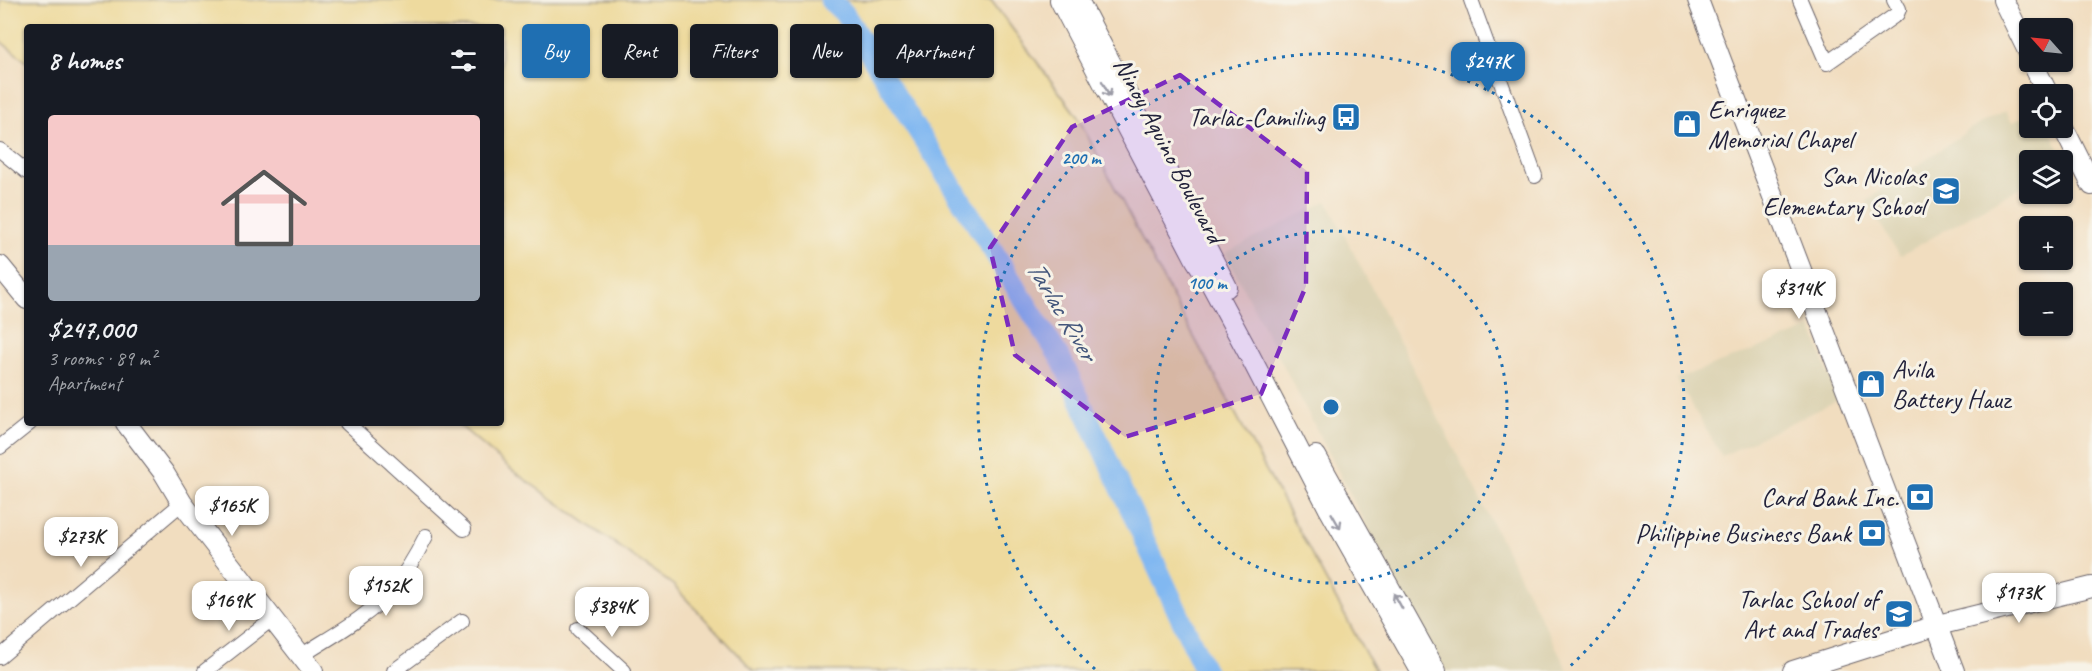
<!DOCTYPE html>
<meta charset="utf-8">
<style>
:root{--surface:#171b24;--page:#20242c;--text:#f1f3f6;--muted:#9ea1a6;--line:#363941;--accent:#1f6fb2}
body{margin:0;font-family:Caveat,sans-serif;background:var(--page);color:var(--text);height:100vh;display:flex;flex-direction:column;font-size:22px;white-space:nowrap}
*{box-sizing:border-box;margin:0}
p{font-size:20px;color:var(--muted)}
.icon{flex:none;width:33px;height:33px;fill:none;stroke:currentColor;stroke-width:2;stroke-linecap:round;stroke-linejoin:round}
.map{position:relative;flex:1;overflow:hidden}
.sheet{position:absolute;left:24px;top:24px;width:480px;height:402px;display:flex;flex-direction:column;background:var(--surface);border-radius:6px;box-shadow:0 2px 4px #0004}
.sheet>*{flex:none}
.hud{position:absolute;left:522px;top:24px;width:570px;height:54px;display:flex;gap:12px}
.needle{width:39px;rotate:297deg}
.controls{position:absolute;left:2019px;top:18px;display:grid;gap:12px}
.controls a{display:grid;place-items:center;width:54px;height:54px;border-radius:6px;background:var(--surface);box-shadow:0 2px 4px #0004;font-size:30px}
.price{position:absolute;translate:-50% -51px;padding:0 14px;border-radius:12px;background:#fff;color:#222;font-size:20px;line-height:39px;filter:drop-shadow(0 2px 3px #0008)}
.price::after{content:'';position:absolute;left:50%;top:36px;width:18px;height:14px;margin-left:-9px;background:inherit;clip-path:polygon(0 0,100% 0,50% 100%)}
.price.current{background:var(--accent);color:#fff}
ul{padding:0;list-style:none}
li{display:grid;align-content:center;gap:12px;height:318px;padding:0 24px}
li+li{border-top:2px solid var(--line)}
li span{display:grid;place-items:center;height:186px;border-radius:6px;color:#555}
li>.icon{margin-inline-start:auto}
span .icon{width:108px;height:108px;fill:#fffc;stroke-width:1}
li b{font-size:26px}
h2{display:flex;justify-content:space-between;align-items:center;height:72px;padding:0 24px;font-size:26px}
.tag{padding:0 21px;border-radius:6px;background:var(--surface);box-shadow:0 2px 4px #0004;font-size:21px;line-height:54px}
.tag.current{background:var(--accent);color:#fff}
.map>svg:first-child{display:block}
</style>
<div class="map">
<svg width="2092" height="671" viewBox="0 0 2092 671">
<rect width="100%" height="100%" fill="#f7f3e8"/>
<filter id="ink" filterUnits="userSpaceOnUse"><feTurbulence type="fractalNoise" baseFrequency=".0167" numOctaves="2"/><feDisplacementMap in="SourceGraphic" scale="12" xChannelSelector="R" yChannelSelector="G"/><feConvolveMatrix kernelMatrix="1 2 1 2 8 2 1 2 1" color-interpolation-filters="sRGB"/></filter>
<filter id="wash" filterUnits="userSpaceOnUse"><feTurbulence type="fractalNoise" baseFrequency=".008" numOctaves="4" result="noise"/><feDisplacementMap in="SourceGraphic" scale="24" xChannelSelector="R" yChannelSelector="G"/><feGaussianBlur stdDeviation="1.35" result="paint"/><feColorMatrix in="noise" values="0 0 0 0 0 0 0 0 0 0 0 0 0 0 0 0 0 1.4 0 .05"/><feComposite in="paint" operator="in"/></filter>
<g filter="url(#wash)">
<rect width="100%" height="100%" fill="#f1ddbf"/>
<path fill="#ddd4b5" d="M2006 111 2012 123 2029 113 2030 128H2049L2065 161 2063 163 2062 160H2030L2029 182 1900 256 1866 201 1973 127Z
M1327 201 1568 671H1442L1225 253Z
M1812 328 1838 400 1722 456 1676 379Z"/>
<path fill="#eeda9e" stroke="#887e6c" stroke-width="1.5" d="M0 0H991L1077 116 1182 315 1375 671H754L673 585 513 471 457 423H501V27H27V62L0 41Z"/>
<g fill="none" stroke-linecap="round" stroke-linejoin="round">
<path stroke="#81b8f1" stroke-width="21" d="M830 0 844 13 1062 361 1205 671"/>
</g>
</g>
<g filter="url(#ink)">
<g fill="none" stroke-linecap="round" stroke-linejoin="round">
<g stroke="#6a6369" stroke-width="16">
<path id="street" d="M1471 0 1535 176
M1800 0 1827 63 1897 14 1899 9 1894 0
M0 150 27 172
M347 423 464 529
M0 447 30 423
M578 629 624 671
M301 656C330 637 368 617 391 591 405 575 416 556 426 536
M0 657 182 503
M205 671 273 618
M394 671 462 621"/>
</g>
<g stroke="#6a6369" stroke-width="22">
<path id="secondary" d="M1060 0 1196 260 1209 280 1250 356 1328 507 1421 671
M1078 0 1227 287
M1698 0 1954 671
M2003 0 2030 55
M2032 62 2048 94
M2062 125 2092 185
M0 266 27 299
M126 423 164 473 182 503 313 671
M1316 456 1436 671
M1793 671 1938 625 2092 587"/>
</g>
<use href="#street" stroke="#fff" stroke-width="14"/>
<use href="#secondary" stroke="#fff" stroke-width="20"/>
</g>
<defs><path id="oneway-shaft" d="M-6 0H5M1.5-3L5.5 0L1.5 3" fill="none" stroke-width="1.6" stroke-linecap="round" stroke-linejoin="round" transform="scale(1.5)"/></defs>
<g stroke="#9c9ca7">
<use href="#oneway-shaft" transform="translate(1106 89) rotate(63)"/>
<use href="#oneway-shaft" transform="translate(1336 521) rotate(60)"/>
<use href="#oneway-shaft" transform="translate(1398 601) rotate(-119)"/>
</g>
</g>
<path fill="#7b2cbf" fill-opacity="0.2" stroke="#7b2cbf" stroke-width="4.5" stroke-dasharray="12 8" stroke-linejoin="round" d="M1180 75 1307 171 1306 286 1261 394 1125 437 1015 355 990 248 1072 127Z"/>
<g fill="none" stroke="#1f6fb2" stroke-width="3" stroke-dasharray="3 6">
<circle cx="1331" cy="407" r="176"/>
<path d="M1095 669A353 353 0 1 1 1567 669"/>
</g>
<defs>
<g id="bus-square" transform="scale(1.5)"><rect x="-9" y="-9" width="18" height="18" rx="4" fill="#1f6fb2" stroke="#f7f3e8"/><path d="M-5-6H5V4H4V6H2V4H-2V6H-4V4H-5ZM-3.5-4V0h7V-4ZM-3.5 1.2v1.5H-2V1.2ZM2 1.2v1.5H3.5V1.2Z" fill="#fff"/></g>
<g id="shop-square" transform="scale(1.5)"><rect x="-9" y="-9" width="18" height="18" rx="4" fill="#1f6fb2" stroke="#f7f3e8"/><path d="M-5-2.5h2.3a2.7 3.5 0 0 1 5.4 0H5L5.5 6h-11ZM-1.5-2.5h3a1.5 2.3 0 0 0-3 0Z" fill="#fff"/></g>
<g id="school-square" transform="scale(1.5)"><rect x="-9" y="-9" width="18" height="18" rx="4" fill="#1f6fb2" stroke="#f7f3e8"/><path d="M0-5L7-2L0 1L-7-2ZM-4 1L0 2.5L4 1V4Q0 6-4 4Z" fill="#fff"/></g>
<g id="bank-square" transform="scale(1.5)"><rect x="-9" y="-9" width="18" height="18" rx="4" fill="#1f6fb2" stroke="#f7f3e8"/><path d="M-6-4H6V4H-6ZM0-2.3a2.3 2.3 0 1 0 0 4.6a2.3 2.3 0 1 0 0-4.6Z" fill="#fff"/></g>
</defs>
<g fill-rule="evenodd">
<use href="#bus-square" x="1346" y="117"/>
<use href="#shop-square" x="1687" y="124"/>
<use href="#school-square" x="1946" y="191"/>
<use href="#shop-square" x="1871" y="384"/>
<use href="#bank-square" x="1920" y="497"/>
<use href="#bank-square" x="1872" y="533"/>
<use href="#school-square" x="1899" y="614"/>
</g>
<g text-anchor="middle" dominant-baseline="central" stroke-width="6" stroke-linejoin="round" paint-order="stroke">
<g font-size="26" fill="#22223b" stroke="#f7f3e8" text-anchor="end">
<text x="1708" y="109" text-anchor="start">Enriquez<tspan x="1708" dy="30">Memorial Chapel</tspan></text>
<text x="1325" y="117">Tarlac-Camiling</text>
<text x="1925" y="176">San Nicolas<tspan x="1925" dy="30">Elementary School</tspan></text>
<text x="1892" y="369" text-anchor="start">Avila<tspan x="1892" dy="30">Battery Hauz</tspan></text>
<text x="1899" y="497">Card Bank Inc.</text>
<text x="1851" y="533">Philippine Business Bank</text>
<text x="1878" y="599">Tarlac School of<tspan x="1878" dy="30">Art and Trades</tspan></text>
</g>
<g font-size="26" fill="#22223b" stroke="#f7f3e8">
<text transform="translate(1169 150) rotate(62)">Ninoy Aquino Boulevard</text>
</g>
<g font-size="27" font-style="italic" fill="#43567b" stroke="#f7f3e8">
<text transform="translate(1062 310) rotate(59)">Tarlac River</text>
</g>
</g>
<circle cx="1331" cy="407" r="9" fill="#1f6fb2" stroke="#f7f3e8" stroke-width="3"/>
<g font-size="18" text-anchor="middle" font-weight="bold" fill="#1f6fb2" stroke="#f7f3e8" stroke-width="6" stroke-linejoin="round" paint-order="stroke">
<text x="1081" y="164">200 m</text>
<text x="1207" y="289">100 m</text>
</g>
</svg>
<div class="controls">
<a><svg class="needle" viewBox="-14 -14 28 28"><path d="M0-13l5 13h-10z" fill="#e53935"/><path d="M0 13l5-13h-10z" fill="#9ea1a6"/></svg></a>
<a><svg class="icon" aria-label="locate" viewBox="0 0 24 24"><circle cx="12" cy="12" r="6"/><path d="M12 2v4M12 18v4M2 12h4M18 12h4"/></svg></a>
<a><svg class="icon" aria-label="layers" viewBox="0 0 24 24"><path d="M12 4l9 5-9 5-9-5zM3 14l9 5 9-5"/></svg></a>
<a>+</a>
<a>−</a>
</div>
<b class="price current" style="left:1488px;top:93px">$247K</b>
<b class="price" style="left:1799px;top:320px">$314K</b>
<b class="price" style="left:232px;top:537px">$165K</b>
<b class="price" style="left:81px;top:568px">$273K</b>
<b class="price" style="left:386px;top:617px">$152K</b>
<b class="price" style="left:2019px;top:624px">$173K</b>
<b class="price" style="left:229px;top:632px">$169K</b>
<b class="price" style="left:612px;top:638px">$384K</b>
<div class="hud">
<a class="tag current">Buy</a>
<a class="tag">Rent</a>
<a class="tag">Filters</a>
<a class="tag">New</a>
<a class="tag">Apartment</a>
</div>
<section class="sheet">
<h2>8 homes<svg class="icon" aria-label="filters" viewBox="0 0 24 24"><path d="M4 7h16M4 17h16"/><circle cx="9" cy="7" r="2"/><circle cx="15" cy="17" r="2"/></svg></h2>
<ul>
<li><span style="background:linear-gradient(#f6c9c9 70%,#9aa5b1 0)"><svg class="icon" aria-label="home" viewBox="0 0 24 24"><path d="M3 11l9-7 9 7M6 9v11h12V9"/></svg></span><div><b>$247,000</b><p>3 rooms · 89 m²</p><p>Apartment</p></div></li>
</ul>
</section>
</div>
